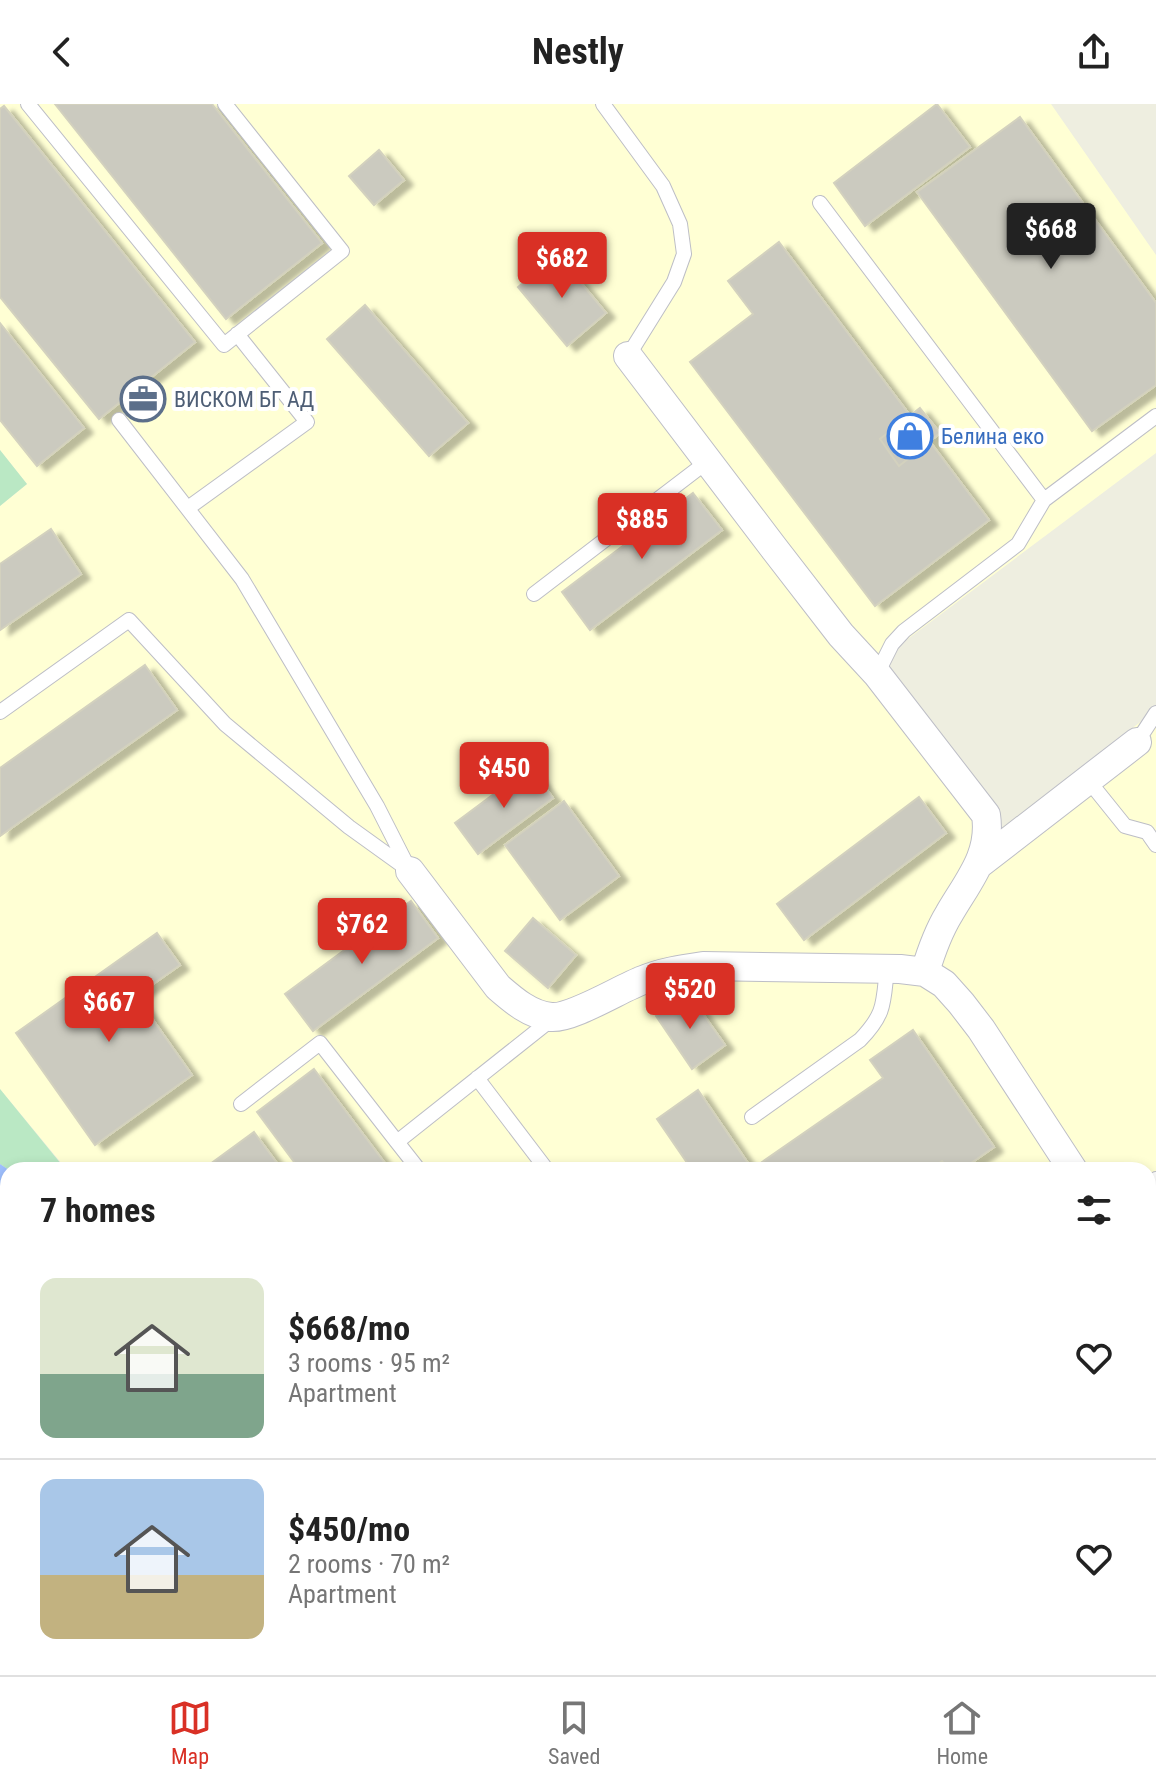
<!DOCTYPE html>
<meta charset="utf-8">
<style>
:root{--surface:#fff;--page:#f2f2f2;--text:#222;--muted:#767676;--line:#e0e0e0;--accent:#d93025}
body{margin:0;font-family:"Roboto Condensed",sans-serif;background:var(--page);color:var(--text);height:100vh;display:flex;flex-direction:column;font-size:30px;white-space:nowrap}
*{box-sizing:border-box;margin:0}
p{font-size:26px;color:var(--muted)}
.icon{flex:none;width:44px;height:44px;fill:none;stroke:currentColor;stroke-width:2;stroke-linecap:round;stroke-linejoin:round}
.map{position:relative;flex:1;overflow:hidden}
.sheet{position:absolute;left:0px;top:1058px;width:1156px;height:514px;display:flex;flex-direction:column;background:var(--surface);border-radius:24px 24px 0 0;box-shadow:0 4px 12px #0003}
.sheet>*{flex:none}
.price{position:absolute;translate:-50% -68px;padding:0 18px;border-radius:8px;background:var(--accent);color:#fff;font-size:26px;line-height:52px;filter:drop-shadow(0 2px 4px #0008)}
.price::after{content:'';position:absolute;left:50%;top:48px;width:24px;height:18px;margin-left:-12px;background:inherit;clip-path:polygon(0 0,100% 0,50% 100%)}
.price.on{background:#222;color:#fff}
ul{padding:0;list-style:none}
li{display:flex;align-items:center;gap:24px;height:200px;padding:0 40px}
li+li{border-top:2px solid var(--line)}
li span{display:grid;place-items:center;flex:none;width:224px;height:160px;border-radius:16px;color:#555}
li>.icon{margin-inline-start:auto}
span .icon{width:96px;height:96px;fill:#fffc;stroke-width:1}
li b{font-size:34px}
h2{display:flex;justify-content:space-between;align-items:center;height:96px;padding:0 40px;font-size:34px}
header{display:flex;justify-content:space-between;align-items:center;height:104px;padding:0 40px;background:var(--surface);font-size:36px;font-weight:700}
.dock{display:flex;justify-content:space-around;align-items:center;height:112px;border-top:2px solid var(--line);background:var(--surface);font-size:22px;color:var(--muted)}
.dock a{display:grid;justify-items:center;gap:4px}
.dock .on{color:var(--accent)}
.map>svg:first-child{display:block}
</style>
<header><svg class="icon" aria-label="back" viewBox="0 0 24 24"><path d="M15 5l-7 7 7 7"/></svg>Nestly<svg class="icon" aria-label="share" viewBox="0 0 24 24"><path d="M12 15V3M7 8l5-5 5 5M5 13v7h14v-7"/></svg></header>
<div class="map">
<svg width="1156" height="1571" viewBox="0 0 1156 1571">
<defs>
<filter id="shadow"><feDropShadow dx="9" dy="5" stdDeviation="2" flood-color="#0004"/></filter>
</defs>
<rect width="100%" height="100%" fill="#eeeee0"/>
<path fill="#ffffd4" d="M0 0H1051L1156 151V349L877 558 1000 725 1156 606V1571H309L307 1564H1148V1066H67L0 985V402L27 380 0 346Z"/>
<path fill="#bae8c4" d="M0 346 27 380 0 402Z
M0 985 66 1066H9L0 1060Z
M0 1156 8 1166V1564H168L170 1571H0Z
M239 1564H307L309 1571H241Z"/>
<path fill="#9fc0ff" d="M0 1060 9 1066 8 1166 0 1156Z
M168 1564H239L241 1571H170Z"/>
<path fill="#cbcabf" stroke="#d3d1be" stroke-width="2" filter="url(#shadow)" d="M55 0H212L322 139 226 215Z
M937 0 970 43 865 122 834 79Z
M4 2 195 238 99 315 0 193V5Z
M1020 13 1156 199V281L1092 327 917 88Z
M379 46 404 76 374 101 349 72Z
M779 138 989 416 875 502 690 258 753 210 728 177Z
M557 150 606 209 567 242 518 183Z
M365 201 468 319 429 352 327 235Z
M0 219 84 324 37 362 0 316Z
M920 304 940 329 899 362 880 335Z
M693 389 722 426 590 526 562 488Z
M51 425 81 470 0 526V460Z
M145 561 177 606 0 732V664Z
M530 663 553 694 478 750 455 719Z
M919 693 946 729 804 836 777 800Z
M564 697 619 772 560 816 505 741Z
M411 797 438 834 313 927 285 890Z
M533 814 576 851 548 884 505 847Z
M157 829 180 861 136 892 192 971 95 1041 16 929Z
M688 889 725 941 692 965 656 912Z
M913 926 994 1043 961 1066H949L942 1057 929 1066H753L752 1065 883 974 870 956Z
M314 965 390 1066H300L257 1008Z
M698 986 752 1065 753 1066H692L657 1015Z
M254 1028 282 1066H202Z
M1156 1424V1571H1138L1132 1564H1148V1431Z"/>
<g fill="none" stroke-linecap="round" stroke-linejoin="round">
<g stroke="#bdbec6" stroke-width="16">
<path id="service" d="M28 0 224 241 342 147 225 0
M603 0 663 82 680 120 684 150 674 178 628 252
M820 99 1044 396 1018 440 904 527 892 540 877 570
M119 316 242 475 377 702 410 767
M1044 396 1156 312
M188 404 307 318 237 230
M534 490 708 357
M0 608 129 516 225 620 349 723 406 764
M1137 638 1156 609
M1088 676 1125 722 1147 728 1156 741
M477 974 547 1066
M241 1000 320 939 397 1038 552 915
M752 1013 860 936C886 909 883 899 887 864
M397 1038 419 1066
M1148 1080 1156 1075
M1148 1413 1156 1407
M1079 1564 1085 1571"/>
</g>
<g stroke="#bdbec6" stroke-width="30">
<path id="minor" d="M628 252 773 443 841 531 877 570 986 711C992 751 968 777 949 810 938 828 931 848 925 868
M978 761 1137 638
M410 767 498 883C513 896 530 911 551 913 572 915 621 884 643 876 662 868 683 865 703 862L900 865 925 868 944 880 961 899 981 925 1073 1066
M1148 1173 1156 1184"/>
</g>
<use href="#service" stroke="#fff" stroke-width="14"/>
<use href="#minor" stroke="#fff" stroke-width="28"/>
</g>
<defs>
<g id="office-ring" transform="scale(2.3)"><circle r="9.5" fill="#fff" stroke="#5c6f8a" stroke-width="1.5"/><path d="M-6-3h4V-5.5h4V-3h4V5H-6ZM-1-4.5V-3h2v-1.5ZM-6 0V1H6V0Z" fill="#5c6f8a"/></g>
<g id="shop-ring" transform="scale(2.3)"><circle r="9.5" fill="#fff" stroke="#3f7fe0" stroke-width="1.5"/><path d="M-5-2.5h2.3a2.7 3.5 0 0 1 5.4 0H5L5.5 6h-11ZM-1.5-2.5h3a1.5 2.3 0 0 0-3 0Z" fill="#3f7fe0"/></g>
</defs>
<g fill-rule="evenodd">
<use href="#office-ring" x="143" y="295"/>
<use href="#shop-ring" x="910" y="332"/>
</g>
<g text-anchor="middle" dominant-baseline="central" stroke-width="8" stroke-linejoin="round" paint-order="stroke">
<g font-size="22" fill="#4e5e75" stroke="#fff" text-anchor="start">
<text x="174" y="295">ВИСКОМ БГ АД</text>
</g>
<g font-size="22" fill="#366cbe" stroke="#fff" text-anchor="start">
<text x="941" y="332">Белина еко</text>
</g>
</g>
</svg>
<b class="price on" style="left:1051px;top:167px">$668</b>
<b class="price" style="left:562px;top:196px">$682</b>
<b class="price" style="left:642px;top:457px">$885</b>
<b class="price" style="left:504px;top:706px">$450</b>
<b class="price" style="left:362px;top:862px">$762</b>
<b class="price" style="left:690px;top:927px">$520</b>
<b class="price" style="left:109px;top:940px">$667</b>
<section class="sheet">
<h2>7 homes<svg class="icon" aria-label="filters" viewBox="0 0 24 24"><path d="M4 7h16M4 17h16"/><circle cx="9" cy="7" r="2"/><circle cx="15" cy="17" r="2"/></svg></h2>
<ul>
<li><span style="background:linear-gradient(#dfe7d0 60%,#7fa58c 0)"><svg class="icon" aria-label="home" viewBox="0 0 24 24"><path d="M3 11l9-7 9 7M6 9v11h12V9"/></svg></span><div><b>$668/mo</b><p>3 rooms · 95 m²</p><p>Apartment</p></div><svg class="icon" aria-label="heart" viewBox="0 0 24 24"><path d="M12 20l-8-8c-3-5 5-10 8-4 3-6 11-1 8 4z"/></svg></li>
<li><span style="background:linear-gradient(#a9c7e8 60%,#c2b280 0)"><svg class="icon" aria-label="home" viewBox="0 0 24 24"><path d="M3 11l9-7 9 7M6 9v11h12V9"/></svg></span><div><b>$450/mo</b><p>2 rooms · 70 m²</p><p>Apartment</p></div><svg class="icon" aria-label="heart" viewBox="0 0 24 24"><path d="M12 20l-8-8c-3-5 5-10 8-4 3-6 11-1 8 4z"/></svg></li>
</ul>
</section>
</div>
<nav class="dock">
<a class="on"><svg class="icon" aria-label="map" viewBox="0 0 24 24"><path d="M3 6l6-2 6 2 6-2v14l-6 2-6-2-6 2zM9 4v14M15 6v14"/></svg>Map</a>
<a><svg class="icon" aria-label="saved" viewBox="0 0 24 24"><path d="M7 4h10v16l-5-4-5 4z"/></svg>Saved</a>
<a><svg class="icon" aria-label="home" viewBox="0 0 24 24"><path d="M3 11l9-7 9 7M6 9v11h12V9"/></svg>Home</a>
</nav>
